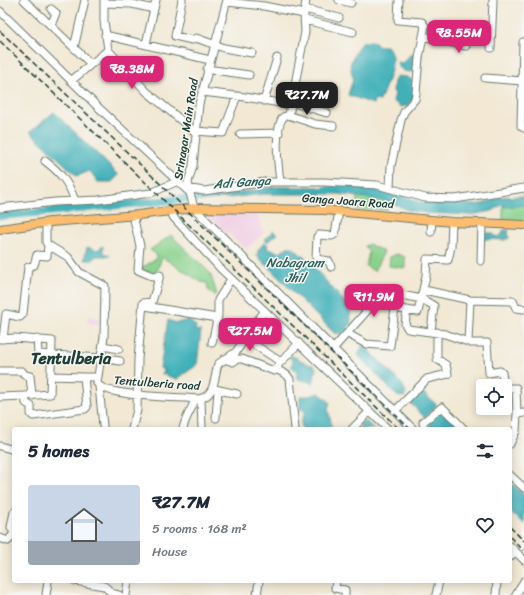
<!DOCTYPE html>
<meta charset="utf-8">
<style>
:root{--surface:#fff;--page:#f2f2f3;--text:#1f2937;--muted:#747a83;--accent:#db2777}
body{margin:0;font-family:Sriracha,sans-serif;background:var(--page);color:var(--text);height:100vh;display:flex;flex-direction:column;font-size:15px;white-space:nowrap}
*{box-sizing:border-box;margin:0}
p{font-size:13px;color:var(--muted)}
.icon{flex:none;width:22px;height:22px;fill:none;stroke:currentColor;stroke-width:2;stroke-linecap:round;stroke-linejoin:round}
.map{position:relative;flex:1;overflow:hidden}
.details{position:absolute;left:12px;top:427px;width:500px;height:156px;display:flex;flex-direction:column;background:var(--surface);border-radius:4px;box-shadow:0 2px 10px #0003}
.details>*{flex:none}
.tools{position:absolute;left:476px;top:379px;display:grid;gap:8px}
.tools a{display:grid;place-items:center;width:36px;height:36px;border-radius:4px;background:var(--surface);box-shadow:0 2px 10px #0003;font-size:20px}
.price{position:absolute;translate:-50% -34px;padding:0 9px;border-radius:8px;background:var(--accent);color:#fff;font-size:13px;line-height:26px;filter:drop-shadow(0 1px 2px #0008)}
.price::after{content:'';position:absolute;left:50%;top:24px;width:12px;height:9px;margin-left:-6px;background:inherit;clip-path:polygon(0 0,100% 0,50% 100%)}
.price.active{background:#222;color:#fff}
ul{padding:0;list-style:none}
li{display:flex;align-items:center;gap:12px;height:100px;padding:0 16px}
li span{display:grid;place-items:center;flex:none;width:112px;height:80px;border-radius:4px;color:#555}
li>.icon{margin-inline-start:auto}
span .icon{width:48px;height:48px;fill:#fffc;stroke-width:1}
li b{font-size:17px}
h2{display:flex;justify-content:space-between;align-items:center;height:48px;padding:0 16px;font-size:17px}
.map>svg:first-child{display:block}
</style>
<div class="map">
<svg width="524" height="595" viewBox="0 0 524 595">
<rect width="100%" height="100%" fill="#f6f6f2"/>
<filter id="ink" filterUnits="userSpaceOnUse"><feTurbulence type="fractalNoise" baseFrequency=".025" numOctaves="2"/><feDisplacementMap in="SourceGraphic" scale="8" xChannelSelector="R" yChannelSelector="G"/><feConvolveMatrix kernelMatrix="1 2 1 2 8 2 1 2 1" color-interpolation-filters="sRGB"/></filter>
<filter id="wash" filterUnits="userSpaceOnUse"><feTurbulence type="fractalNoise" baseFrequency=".012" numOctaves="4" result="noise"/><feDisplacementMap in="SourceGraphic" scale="16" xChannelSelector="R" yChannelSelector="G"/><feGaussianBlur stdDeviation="0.9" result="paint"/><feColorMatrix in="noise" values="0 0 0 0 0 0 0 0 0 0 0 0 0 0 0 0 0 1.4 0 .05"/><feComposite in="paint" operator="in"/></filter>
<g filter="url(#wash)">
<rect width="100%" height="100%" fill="#f2e8d4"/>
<path fill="#f1d0e4" d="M199 210 257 213 264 233 246 249Z
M78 263 89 266V273L79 269Z
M88 316 100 318 99 325 87 323Z"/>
<path fill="#89d28d" stroke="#548860" d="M357 196 388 200 387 210 357 209Z
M521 201H524V223L503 222V205Z
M171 235 210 273 217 294 214 295 208 290 207 283 201 282 162 257 156 274 140 269 156 259V254L150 250Z
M369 244 384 252 374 271 366 266 369 252 365 246Z
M397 254 405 257V268L389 266 390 257Z"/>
<path fill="#40b0b9" stroke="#307676" d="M371 41 380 46H387C400 60 385 85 380 101L374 100 373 104 348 95 353 79 350 65 356 50 362 42Z
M411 54 417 57V69L413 72C404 72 400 71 397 62L402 63Z
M398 76 407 77 414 81V96L409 105 401 107 393 101 395 94 393 91 394 81Z
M54 112 119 175 112 182H98L90 171 77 176 30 132Z
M273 187H317L340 190H365L421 205 439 207 482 204 500 197 524 196V205L504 207V204L491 211 471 215 426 213 408 210 387 201 339 194H264L199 201 194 195 215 196Z
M504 229 505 232 508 229 509 238 504 240 483 239 485 233H493V235L498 237 503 233Z
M273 231 277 234 267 242 265 239Z
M265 242 268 245 267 249 276 251 281 254 280 253 287 247H292L299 252H296L304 256 350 308 351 324 346 331 341 334 334 333 256 255 258 254V250Z
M103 246V252L110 256H96L93 260H84L87 247 97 250Z
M168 320 177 323 188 320 196 326 195 330 201 331 197 365 177 379 162 374 164 370 160 368Z
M363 344 403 385 406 393 404 397 397 396 358 355Z
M291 355 308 364 314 365 316 369 313 383 298 379 296 375 298 373 291 366 293 362 290 358Z
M422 392 437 405 425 418 410 403Z
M319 393 330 402 328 409 332 426 328 428 302 429 301 422 305 412 303 409H300V396H310Z
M442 411 461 429H431L429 423Z
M363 421H366L374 429H360V425Z
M510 482 524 495V525L510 511Z"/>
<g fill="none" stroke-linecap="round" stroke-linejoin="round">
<path stroke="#40b0b9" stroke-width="8" d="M326 190 359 188 391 195 418 205 467 207
M0 216 206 197"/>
</g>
</g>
<g filter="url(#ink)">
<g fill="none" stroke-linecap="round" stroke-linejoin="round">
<g stroke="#69796c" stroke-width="9">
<path id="minor" d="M24 0 91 64
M104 0V21L108 50
M182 0 175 36 192 40 196 38 224 48 252 53
M339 0 351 3
M227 2 264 6 304 14
M104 3 132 4 154 9
M305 9 339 18
M0 11 98 107 190 193 194 208 413 429
M305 20 353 32
M51 25 56 13 51 9
M105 35 210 60
M423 36 466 46 467 33 491 35
M523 42 521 126 524 128
M146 44 156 0
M74 48 85 0
M491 48 493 0
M207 69 249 75
M485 78 523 81
M71 81 108 50 146 91 195 132
M202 92 245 97 291 105 289 115 283 117C274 130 278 166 280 181
M264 101 277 58
M291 102 327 113
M291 105 305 32 304 14 306 0
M288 115 315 124 333 126
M195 131 223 133 237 96
M240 134 279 133
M45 161C60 172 69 183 75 201
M189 187 188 182 193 166 199 104 227 0
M390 187 391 166 401 120 404 112 415 99 416 93 419 58 425 26 422 22 398 20 399 0
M185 188 204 191 265 182H324L377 185 425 198 455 199 524 188
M0 208 55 202 98 200 151 193 178 181
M170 211 174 218 220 268 388 429
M46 224V242L48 245 68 257 79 272 105 286 104 337 97 383C104 397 180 397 198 399 216 397 214 376 218 364L236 352 253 326 265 311
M431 232 432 220
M481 261 482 223
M331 267 329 261 316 259 317 237 319 235 332 236 335 234 339 211
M424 290 470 300 513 301 516 308 524 309
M145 306 217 318
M407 310 405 324 408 329 445 334 471 343H487L489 373 500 371 502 373 504 386
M348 334 366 344 390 346 395 308 418 312 426 276 427 259 448 260 451 247 452 222
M244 338 281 362 299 343
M0 339 15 338 52 341 50 394 25 396
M3 339 6 314 20 317 23 314 28 267 34 265 37 255 47 256 48 245
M37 339 38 354 100 358 120 361
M468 342 470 300
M212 343 218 316V300L231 279
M103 346 119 349
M333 349 374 303 391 293 422 299 434 306 431 331
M224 359 233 362 237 359H242L274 371 278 366
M276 369 287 375 290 379 295 429
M0 371H22L25 375 30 376 32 396
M51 376 84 377
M99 386 103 426
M505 388H516L517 414
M215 389 237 394
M0 397 25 396 26 403 31 406V414L33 416 85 409 87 407 84 377H98
M201 399 202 429
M395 411 427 379 448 374 446 365 437 359V332
M216 418 218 390
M132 429 137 410 138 359 143 303 152 302 160 275 152 276 138 270 140 246 133 215
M183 429C185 417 192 410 195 399
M352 429 369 412
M424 429 423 422 442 407 464 429
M510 444 516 431 517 414 524 413
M0 446 14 450
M510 475 524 488
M14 533 11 527 14 512
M0 538 8 541 14 533
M510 546 524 560
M510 557 515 551
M75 581 104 586 112 593 119 595
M336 581 335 588 345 590V595
M46 595 48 581
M126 595 128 581
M257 595 259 581
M436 595 439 581
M496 595 497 581
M516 595 524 581"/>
</g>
<g stroke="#69796c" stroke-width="10">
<path id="major" d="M0 229 50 222 138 215 194 208 325 210 452 222 524 225"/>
</g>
<use href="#minor" stroke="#fff" stroke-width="7"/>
<use href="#major" stroke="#fcbd6f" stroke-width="8"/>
<path stroke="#1f3d34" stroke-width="1.5" stroke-dasharray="6 3" stroke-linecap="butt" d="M0 31 149 173 410 429
M0 41 399 429
M510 527 524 541
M510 537 524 551"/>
</g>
</g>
<g text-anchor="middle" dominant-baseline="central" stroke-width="3" stroke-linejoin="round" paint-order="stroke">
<g font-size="12" fill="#1f3d34" stroke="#f6f6f2">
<text transform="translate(186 129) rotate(-81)">Srinagar Main Road</text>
<text transform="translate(348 201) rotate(4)">Ganga Joara Road</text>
<text transform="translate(157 383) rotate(4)">Tentulberia road</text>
</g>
<g font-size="13" font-style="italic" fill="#29605c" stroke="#f6f6f2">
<text transform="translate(242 182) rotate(-4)">Adi Ganga</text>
<text x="295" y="262">Nabagram<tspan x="295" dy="15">Jhil</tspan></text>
</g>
<g font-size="16" font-weight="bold" fill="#1f3d34" stroke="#f6f6f2">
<text x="71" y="358">Tentulberia</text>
</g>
</g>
</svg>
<div class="tools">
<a><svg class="icon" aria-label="locate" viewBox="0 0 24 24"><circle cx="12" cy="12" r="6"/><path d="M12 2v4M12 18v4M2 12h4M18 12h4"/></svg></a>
</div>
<b class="price" style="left:459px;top:54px">₹8.55M</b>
<b class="price" style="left:132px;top:90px">₹8.38M</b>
<b class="price active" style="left:307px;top:116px">₹27.7M</b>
<b class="price" style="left:374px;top:318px">₹11.9M</b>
<b class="price" style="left:250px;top:352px">₹27.5M</b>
<section class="details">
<h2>5 homes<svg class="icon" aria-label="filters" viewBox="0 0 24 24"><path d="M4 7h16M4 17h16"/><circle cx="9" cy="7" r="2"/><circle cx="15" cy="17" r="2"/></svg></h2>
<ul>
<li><span style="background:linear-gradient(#c9d6e8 70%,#9aa5b1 0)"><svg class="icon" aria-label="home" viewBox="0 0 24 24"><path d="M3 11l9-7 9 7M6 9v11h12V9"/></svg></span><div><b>₹27.7M</b><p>5 rooms · 168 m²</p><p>House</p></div><svg class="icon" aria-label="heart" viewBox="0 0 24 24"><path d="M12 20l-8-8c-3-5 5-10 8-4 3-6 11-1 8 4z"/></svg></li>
</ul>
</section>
</div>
